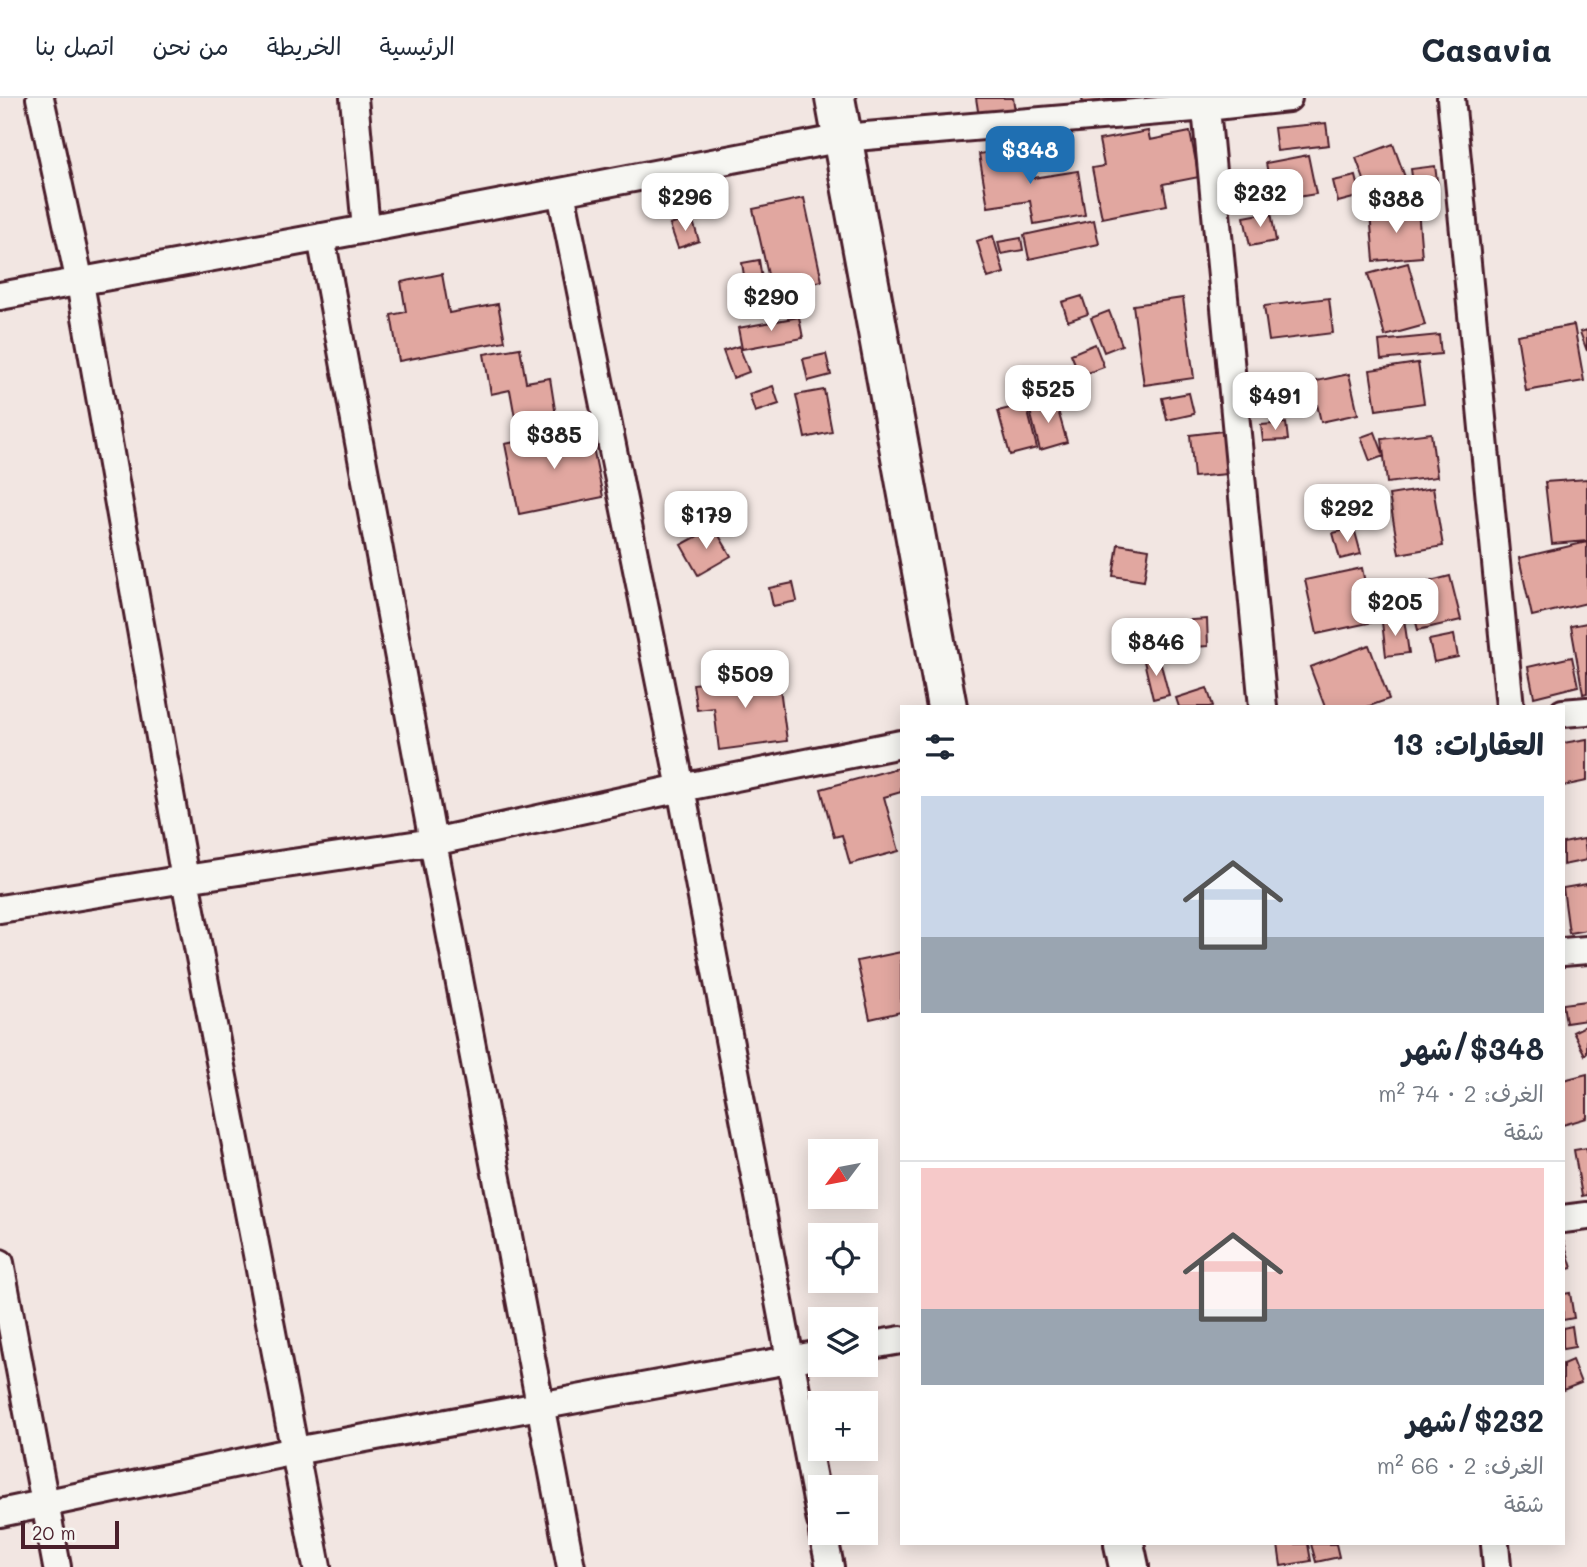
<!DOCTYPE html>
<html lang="ar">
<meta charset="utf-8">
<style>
:root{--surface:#fff;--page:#f2f2f3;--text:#1f2937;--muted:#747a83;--line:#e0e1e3;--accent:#1f6fb2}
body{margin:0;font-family:Mali,"Playpen Sans Arabic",sans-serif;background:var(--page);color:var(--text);direction:rtl;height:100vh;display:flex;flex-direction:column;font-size:26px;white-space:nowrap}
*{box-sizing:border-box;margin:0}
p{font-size:23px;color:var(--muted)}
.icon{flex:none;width:38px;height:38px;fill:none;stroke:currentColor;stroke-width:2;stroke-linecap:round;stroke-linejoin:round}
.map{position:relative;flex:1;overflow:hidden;direction:ltr}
.panel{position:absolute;left:900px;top:607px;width:665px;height:840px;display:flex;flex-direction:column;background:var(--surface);border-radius:0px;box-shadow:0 4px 18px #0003;direction:rtl}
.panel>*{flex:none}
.needle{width:46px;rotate:238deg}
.buttons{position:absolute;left:808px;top:1041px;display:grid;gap:14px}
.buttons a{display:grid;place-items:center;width:70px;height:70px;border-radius:0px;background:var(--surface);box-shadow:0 4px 18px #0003;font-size:35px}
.scale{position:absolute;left:21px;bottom:18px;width:98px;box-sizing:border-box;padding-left:7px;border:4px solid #4a1f2b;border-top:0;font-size:19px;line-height:24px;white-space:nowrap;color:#4a1f2b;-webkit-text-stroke:5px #f6f6f2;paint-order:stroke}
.price{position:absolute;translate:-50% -60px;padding:0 16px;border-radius:14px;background:#fff;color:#222;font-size:23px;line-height:46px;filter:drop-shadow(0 2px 4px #0008)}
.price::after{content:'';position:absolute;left:50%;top:42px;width:21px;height:16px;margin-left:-10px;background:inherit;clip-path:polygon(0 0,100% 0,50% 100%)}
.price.current{background:var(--accent);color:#fff}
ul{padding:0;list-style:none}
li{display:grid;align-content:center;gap:14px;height:371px;padding:0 21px}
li+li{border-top:2px solid var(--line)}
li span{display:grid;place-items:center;height:217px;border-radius:0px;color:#555}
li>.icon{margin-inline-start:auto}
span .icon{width:126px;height:126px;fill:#fffc;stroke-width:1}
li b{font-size:30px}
h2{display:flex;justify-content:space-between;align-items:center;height:84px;padding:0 21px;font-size:30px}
header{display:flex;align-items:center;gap:42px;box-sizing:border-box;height:98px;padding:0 35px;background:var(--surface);border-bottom:2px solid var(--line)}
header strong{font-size:33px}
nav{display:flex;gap:38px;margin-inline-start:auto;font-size:24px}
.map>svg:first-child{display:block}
</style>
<header>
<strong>Casavia</strong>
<nav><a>الرئيسية</a><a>الخريطة</a><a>من نحن</a><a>اتصل بنا</a></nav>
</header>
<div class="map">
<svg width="1587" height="1469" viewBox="0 0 1587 1469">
<rect width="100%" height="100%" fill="#f2e6e2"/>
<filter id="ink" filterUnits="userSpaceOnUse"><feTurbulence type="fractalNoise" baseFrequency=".0143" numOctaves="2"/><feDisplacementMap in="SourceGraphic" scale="14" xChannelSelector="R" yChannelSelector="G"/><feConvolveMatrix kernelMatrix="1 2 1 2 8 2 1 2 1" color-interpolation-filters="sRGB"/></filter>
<g filter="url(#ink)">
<path fill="#e1a7a0" stroke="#4a1f2b" stroke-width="2" d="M976 0H1013L1015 13 979 19Z
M1082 0H1127L1083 5Z
M1326 25 1329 47 1277 53 1274 30Z
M1148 33 1150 42 1190 34 1199 79 1163 86 1167 107 1102 120 1092 70 1104 68 1099 42Z
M1393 46 1406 82 1369 95 1356 60Z
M1028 48 1033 80 1078 73 1085 117 1034 126 1030 103 988 109 979 56Z
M1308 57 1316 96 1273 103 1266 65Z
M1435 68 1438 90 1414 93 1411 71Z
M1356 78 1361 98 1338 104 1333 83Z
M804 100 822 183 772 194 753 111Z
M1418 111 1422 159 1374 163 1370 115Z
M1271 114 1276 143 1250 148 1244 119Z
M692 120 699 143 678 150 670 127Z
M1094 122 1099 146 1029 161 1024 137Z
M993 138 1004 175 988 180 977 143Z
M1021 140 1023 152 1001 156 998 144Z
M759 162 764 193 747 196 742 165Z
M1408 165 1425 227 1385 238 1368 176Z
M442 176 449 215 498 206 505 243 399 263 391 217 406 214 401 184Z
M1082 198 1088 216 1068 223 1062 204Z
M1183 200 1194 280 1144 287 1133 207Z
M1329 200 1333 235 1269 243 1264 208Z
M1109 213 1122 247 1104 254 1091 220Z
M799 219 803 240 742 251 738 230Z
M1574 227 1584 283 1526 293 1517 237Z
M1587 232V253L1580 234Z
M1439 237 1441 256 1381 262 1379 243Z
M1095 246 1104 269 1080 278 1071 256Z
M739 248 749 274 733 280 723 253Z
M520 250 526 284 550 280 556 318 516 325 510 292 491 296 484 256Z
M826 256 831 277 808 283 803 261Z
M1418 265 1424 305 1376 312 1370 272Z
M1349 276 1358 316 1321 324 1312 284Z
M773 288 779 306 755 314 749 296Z
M824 292 832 334 805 340 796 297Z
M1189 295 1194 316 1167 322 1162 300Z
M1055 302 1067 344 1040 352 1029 309Z
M1026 306 1037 350 1010 357 998 313Z
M1286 325 1288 342 1263 343 1261 327Z
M589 329 603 399 519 416 505 346Z
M1223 333 1227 376 1194 379 1190 337Z
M1375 334 1384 358 1370 363 1361 339Z
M1431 335 1437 379 1387 385 1382 341Z
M1587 381V443L1552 446 1545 384Z
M1433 390 1443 448 1399 456 1389 397Z
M714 429 731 458 698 477 681 447Z
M1354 430 1361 456 1340 461 1333 435Z
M1587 444V505L1532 518 1519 460Z
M1118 446 1149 451 1144 483 1113 478Z
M1362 470 1373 524 1317 536 1305 482Z
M1450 478 1461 522 1418 532 1407 489Z
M793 485 797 503 773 508 769 490Z
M1207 521 1208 548 1179 550 1177 523Z
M1404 521 1409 555 1386 558 1382 524Z
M1587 525V595L1583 596 1571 528Z
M1454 537 1458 559 1434 564 1429 542Z
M1369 547 1389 601 1367 609H1325L1310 569Z
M1159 559 1169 597 1153 601 1144 563Z
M1572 559 1578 588 1534 599 1528 569Z
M778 575 787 643 719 652 714 610 697 612 693 586Z
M1207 590 1213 608 1209 609H1179L1176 600Z
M1587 641V683L1563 688V645Z
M901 669V694L884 699 899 753 850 766 842 737 834 739 821 691Z
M1584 741 1587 762 1563 767V745Z
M1587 786V832L1569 835 1563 790Z
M901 854V914L870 921 857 863Z
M1587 903V922L1566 925 1563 906Z
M1587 927V955L1585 957 1573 934Z
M1587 976V1020L1563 1027V982Z
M1587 1050V1097L1582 1098 1574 1052Z
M1564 1144 1572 1170 1563 1172V1145Z
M1570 1195 1574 1220 1563 1222V1196Z
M1572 1228 1575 1249 1563 1251V1230Z
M1572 1262 1581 1285 1563 1292V1266Z
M1290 1446H1308L1311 1463 1281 1468 1278 1447Z
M1311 1446H1336L1339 1459 1316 1464Z"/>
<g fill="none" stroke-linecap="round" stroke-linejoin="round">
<g stroke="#4a1f2b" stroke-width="32">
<path id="street" d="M40 0 80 185 185 781 317 1469
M354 0 366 131
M1205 0 1263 609
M1451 0 1510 609
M561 94 681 690 821 1423
M321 139 433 744 571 1469
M0 198 366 131 843 40 1206 9 1288 0
M1563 615 1587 613
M0 811 185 781 433 744 681 690 901 646
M1563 854 1587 852
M1563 1121 1587 1118
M0 1165 57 1469
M866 1248 901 1242
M0 1415 295 1353 821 1256
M823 1435 830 1469
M1495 1446 1497 1469"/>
</g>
<g stroke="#4a1f2b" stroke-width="44">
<path id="secondary" d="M835 0 947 609
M1124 1446 1129 1469"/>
</g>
<use href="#street" stroke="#f6f6f2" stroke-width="26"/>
<use href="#secondary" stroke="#f6f6f2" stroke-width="38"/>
</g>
</g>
</svg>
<div class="buttons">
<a><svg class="needle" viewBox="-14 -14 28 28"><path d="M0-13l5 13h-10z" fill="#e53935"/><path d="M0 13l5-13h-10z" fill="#747a83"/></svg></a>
<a><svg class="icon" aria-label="locate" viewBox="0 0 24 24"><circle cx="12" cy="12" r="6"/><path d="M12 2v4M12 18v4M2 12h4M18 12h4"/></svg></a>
<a><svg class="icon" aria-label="layers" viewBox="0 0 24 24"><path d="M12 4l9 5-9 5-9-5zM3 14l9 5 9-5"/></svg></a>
<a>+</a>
<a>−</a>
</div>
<div class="scale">20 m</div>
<b class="price current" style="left:1030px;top:88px">$348</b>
<b class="price" style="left:1260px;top:131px">$232</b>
<b class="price" style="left:685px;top:135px">$296</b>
<b class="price" style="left:1396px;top:137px">$388</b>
<b class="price" style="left:771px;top:235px">$290</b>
<b class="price" style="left:1048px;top:327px">$525</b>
<b class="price" style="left:1275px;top:334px">$491</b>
<b class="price" style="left:554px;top:373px">$385</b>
<b class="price" style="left:1347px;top:446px">$292</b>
<b class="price" style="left:706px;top:453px">$179</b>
<b class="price" style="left:1395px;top:540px">$205</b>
<b class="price" style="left:1156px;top:580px">$846</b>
<b class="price" style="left:745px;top:612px">$509</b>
<section class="panel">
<h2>العقارات: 13<svg class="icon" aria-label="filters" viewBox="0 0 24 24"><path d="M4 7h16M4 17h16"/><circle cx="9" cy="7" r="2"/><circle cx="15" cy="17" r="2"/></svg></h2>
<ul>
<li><span style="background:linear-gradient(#c9d6e8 65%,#9aa5b1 0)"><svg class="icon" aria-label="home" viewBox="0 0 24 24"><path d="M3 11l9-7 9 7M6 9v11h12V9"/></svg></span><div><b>$348/شهر</b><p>الغرف: 2 · 74 m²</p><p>شقة</p></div></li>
<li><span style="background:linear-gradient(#f6c9c9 65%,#9aa5b1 0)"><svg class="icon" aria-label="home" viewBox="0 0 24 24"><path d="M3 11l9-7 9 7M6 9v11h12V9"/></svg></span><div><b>$232/شهر</b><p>الغرف: 2 · 66 m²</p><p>شقة</p></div></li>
</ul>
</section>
</div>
